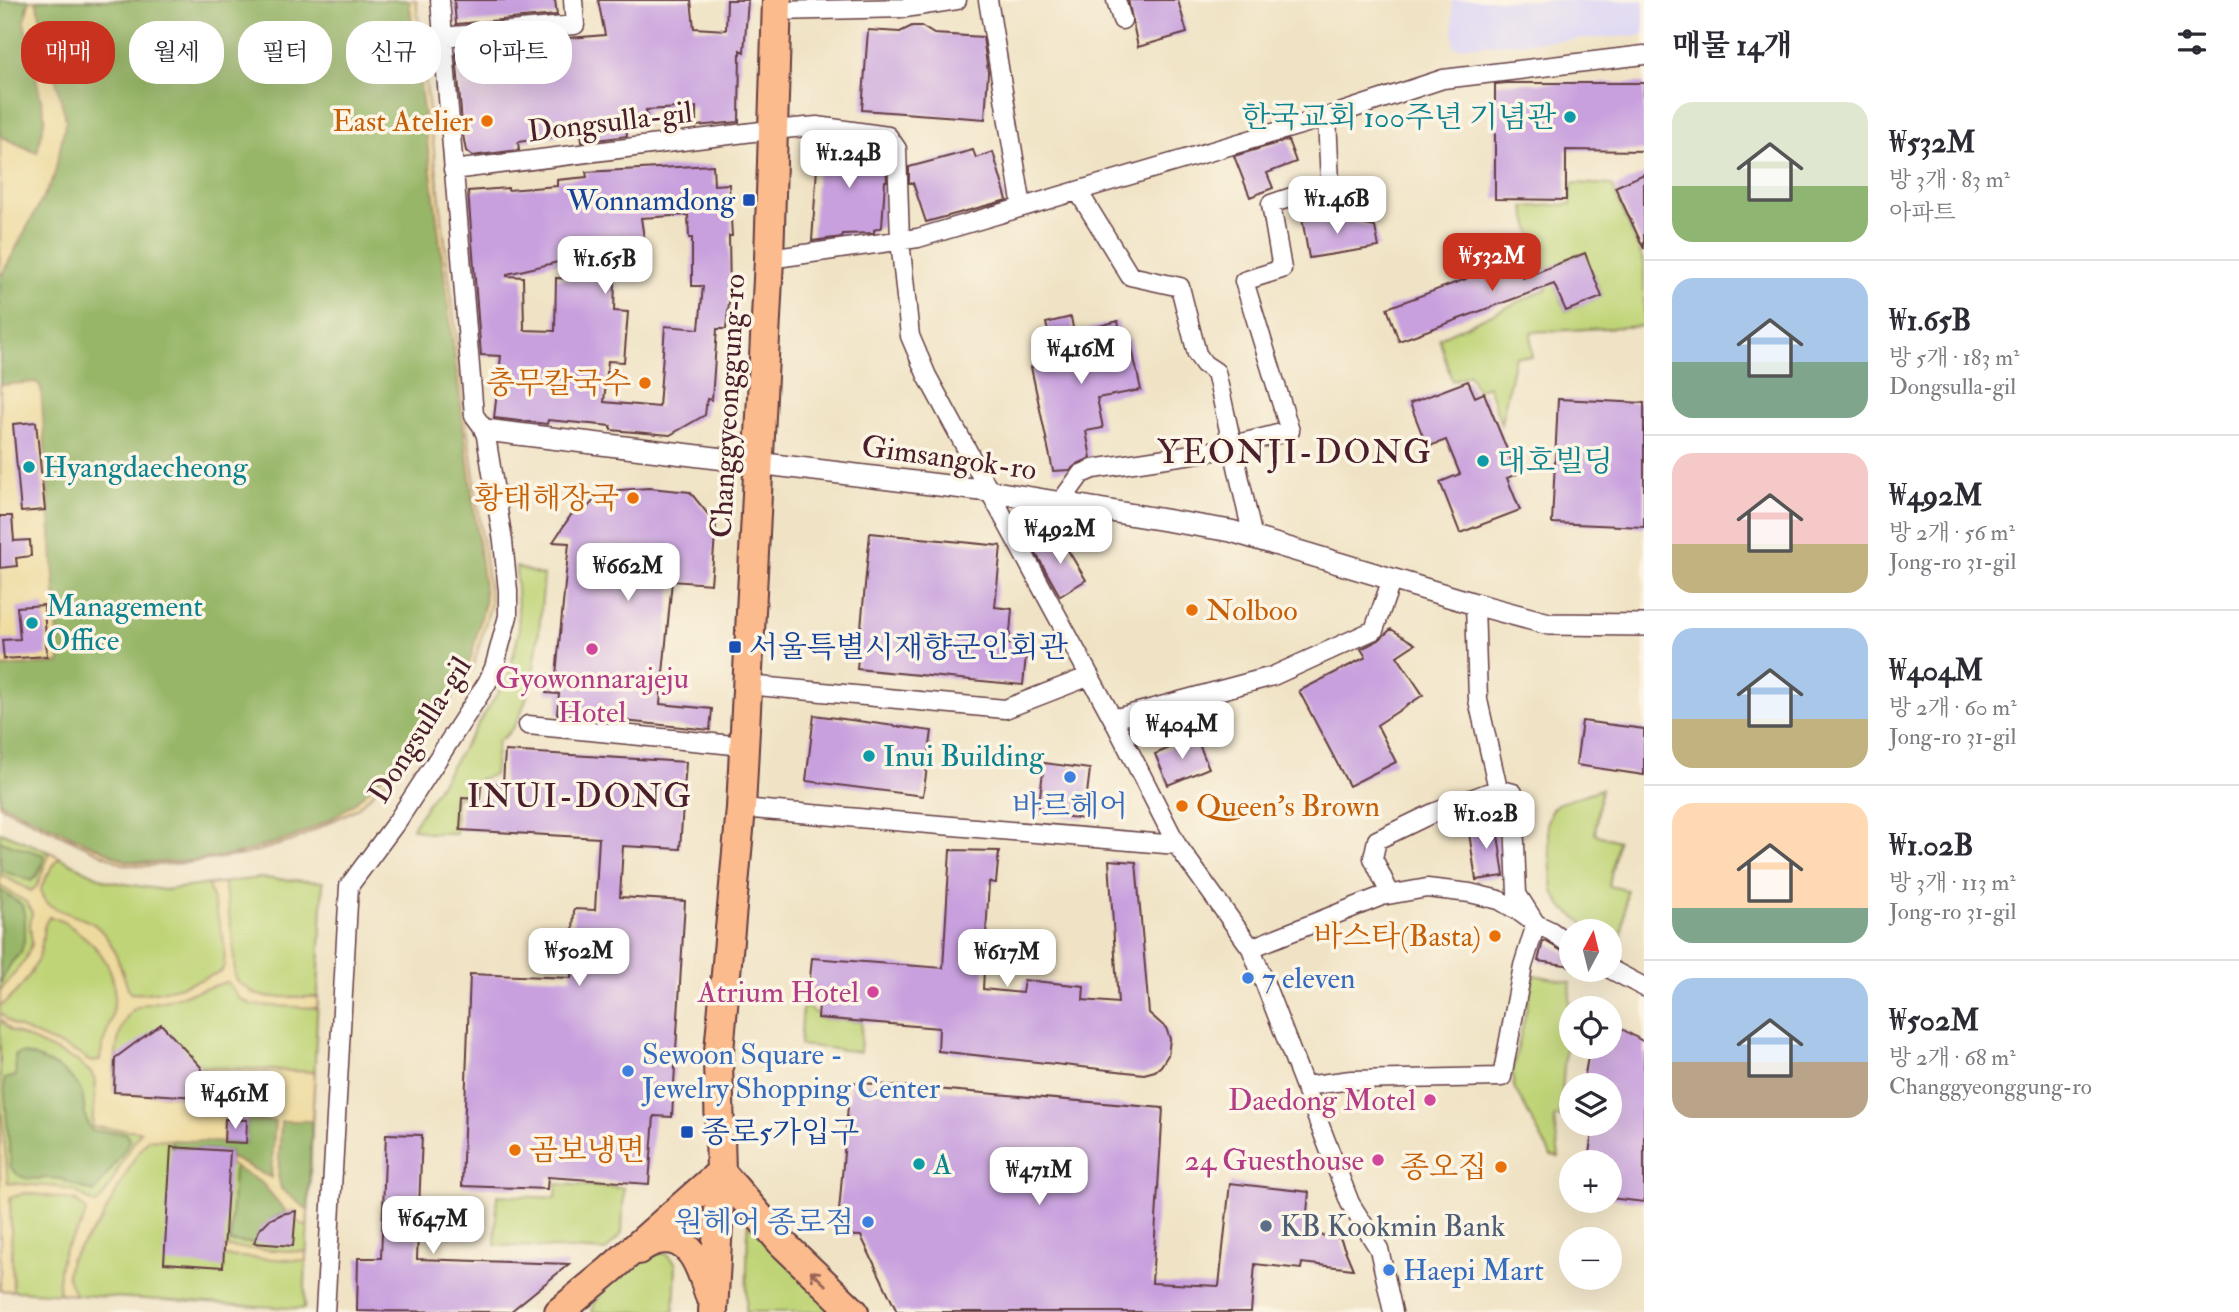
<!DOCTYPE html>
<html lang="ko">
<meta charset="utf-8">
<style>
:root{--surface:#fff;--page:#f7f7f7;--text:#2b2b33;--muted:#7c7c81;--line:#e1e1e2;--accent:#c8321e}
body{margin:0;font-family:"IM FELL Double Pica","Noto Serif KR",serif;background:var(--page);color:var(--text);height:100vh;display:flex;flex-direction:column;font-size:26px;white-space:nowrap}
*{box-sizing:border-box;margin:0}
p{font-size:23px;color:var(--muted)}
.icon{flex:none;width:38px;height:38px;fill:none;stroke:currentColor;stroke-width:2;stroke-linecap:round;stroke-linejoin:round}
.map{position:relative;flex:1;overflow:hidden}
.details{display:flex;flex-direction:column;background:var(--surface);width:595px}
.details>*{flex:none}
.hud{position:absolute;left:21px;top:21px;width:665px;height:63px;display:flex;gap:14px}
.needle{width:46px;rotate:7deg}
.buttons{position:absolute;left:1559px;top:919px;display:grid;gap:14px}
.buttons a{display:grid;place-items:center;width:63px;height:63px;border-radius:50%;background:var(--surface);box-shadow:0 7px 28px #0002;font-size:35px}
.price{position:absolute;translate:-50% -60px;padding:0 16px;border-radius:14px;background:#fff;color:#222;font-size:23px;line-height:46px;filter:drop-shadow(0 2px 4px #0008)}
.price::after{content:'';position:absolute;left:50%;top:42px;width:21px;height:16px;margin-left:-10px;background:inherit;clip-path:polygon(0 0,100% 0,50% 100%)}
.price.selected{background:var(--accent);color:#fff}
ul{padding:0;list-style:none}
li{display:flex;align-items:center;gap:21px;height:175px;padding:0 28px}
li+li{border-top:2px solid var(--line)}
li span{display:grid;place-items:center;flex:none;width:196px;height:140px;border-radius:21px;color:#555}
li>.icon{margin-inline-start:auto}
span .icon{width:84px;height:84px;fill:#fffc;stroke-width:1}
li b{font-size:30px}
h2{display:flex;justify-content:space-between;align-items:center;height:84px;padding:0 28px;font-size:30px}
.pill{padding:0 24px;border-radius:28px;background:var(--surface);box-shadow:0 7px 28px #0002;font-size:24px;line-height:63px}
.pill.selected{background:var(--accent);color:#fff}
main{display:flex;flex:1;min-height:0}
.map>svg:first-child{display:block}
</style>
<main>
<div class="map">
<svg width="1644" height="1312" viewBox="0 0 1644 1312">
<rect width="100%" height="100%" fill="#fcf5e5"/>
<filter id="ink" filterUnits="userSpaceOnUse"><feTurbulence type="fractalNoise" baseFrequency=".0143" numOctaves="2"/><feDisplacementMap in="SourceGraphic" scale="14" xChannelSelector="R" yChannelSelector="G"/><feConvolveMatrix kernelMatrix="1 2 1 2 8 2 1 2 1" color-interpolation-filters="sRGB"/></filter>
<filter id="wash" filterUnits="userSpaceOnUse"><feTurbulence type="fractalNoise" baseFrequency=".00686" numOctaves="4" result="noise"/><feDisplacementMap in="SourceGraphic" scale="28" xChannelSelector="R" yChannelSelector="G"/><feGaussianBlur stdDeviation="1.57" result="paint"/><feColorMatrix in="noise" values="0 0 0 0 0 0 0 0 0 0 0 0 0 0 0 0 0 1.4 0 .05"/><feComposite in="paint" operator="in"/></filter>
<g filter="url(#wash)">
<rect width="100%" height="100%" fill="#f0e3c5"/>
<path fill="#dcd5f6" d="M1452 0H1644V35L1454 47Z"/>
<path fill="#bfd477" stroke="#847a51" stroke-width="2" fill-rule="evenodd" d="M1572 183 1612 185 1644 262V326L1531 332 1532 357 1515 356 1501 424 1488 386 1477 390 1469 374 1452 381 1439 338 1547 289 1524 207 1571 204ZM1584 253 1602 296 1566 311 1548 268Z
M516 567 544 576C540 615 537 722 498 741L494 775 479 779 474 790 455 798 456 833H428L412 828 508 677 519 632Z
M1601 789 1595 834 1618 841 1609 886 1627 890 1620 950 1610 943V931H1594L1562 907 1553 891 1547 822 1551 810 1557 804Z
M0 832 38 847 107 881 164 890 259 878 323 882 304 1309 0 1290Z
M1534 975 1571 982 1560 1117H1554L1559 1157 1551 1156 1514 1087 1512 1074Z
M803 1005 818 1014V1018L862 1022 860 1052 800 1045Z
M557 1184 624 1188 622 1233 606 1251 495 1245 497 1195 556 1198Z
M748 1221 833 1312H746Z
M656 1251 669 1255 676 1264 674 1312H592C595 1291 637 1260 656 1251Z"/>
<path fill="#97b668" stroke="#706a4a" stroke-width="2" d="M0 0H30L26 9 45 118 38 153 0 136Z
M36 0H409L485 595C484 613 475 651 468 667 459 684 444 700 433 715 410 747 383 783 351 806 291 849 199 869 126 861L0 803V667L60 663 5 385H0V278L54 177Z
M0 841 44 855C44 864 38 876 31 881L0 870Z
M0 890 22 905 25 918V938L21 952 11 963 0 984Z
M22 1053C44 1059 78 1073 83 1098 85 1110 84 1121 92 1131L126 1133 129 1138 127 1146 95 1192C83 1190 74 1184 63 1180 43 1173 27 1188 11 1168L4 1086V1079L16 1076 15 1055Z
M247 1120H275L271 1178 230 1157V1151L171 1147 172 1139 246 1143Z
M281 1120 312 1121 308 1210 281 1189 278 1177Z
M234 1166 262 1183 287 1213C270 1216 260 1227 254 1243L230 1242Z"/>
<path fill="#eeda9e" stroke="#9c7c64" stroke-width="2" d="M30 0H36L66 120 54 177 0 278V136L37 153 45 118 24 22Z
M409 0H416L466 418 491 603 473 668 403 765 356 809 295 840 245 855 187 863 144 866 123 864 0 806V803L126 861 146 863 188 861 238 854 294 837 331 819 352 805 402 759 467 669 470 661 484 606 485 595Z
M37 382 41 388 60 663 0 667V385Z
M50 852 59 857C54 866 45 876 42 886 35 911 81 914 95 925 116 942 120 969 130 993 156 996 198 982 222 971 231 950 214 906 208 885L224 883 233 940 235 976 238 982 255 994 266 997H318L317 1008 252 1005 239 998 227 982C206 988 185 995 164 1001 154 1003 142 1003 133 1010 116 1023 113 1072 114 1092L199 1097 201 1067 315 1072 312 1121H281L278 1176 281 1189 308 1210 307 1227 295 1220 296 1211 287 1213 262 1183 229 1164 230 1157 271 1178 275 1121 226 1119 224 1142 148 1139 134 1159 101 1221 70 1259 67 1275 75 1295 59 1293C58 1276 58 1260 68 1244 76 1231 84 1226 86 1210L76 1201 42 1195 25 1193 10 1198 13 1291 0 1290V1096L8 1183 57 1187 74 1191 96 1204C109 1193 115 1174 123 1160 128 1150 135 1140 141 1131L92 1127 96 1082 91 1073 77 1061 10 1030 0 1019V1013L13 1025 82 1055C87 1061 92 1064 100 1060 101 1047 106 1036 110 1023 121 986 112 959 82 935 71 927 62 918 49 917 41 929 44 936 41 949 36 971 18 993 0 1006V991L25 960 32 944 30 925 32 912 26 902 0 886V874L31 891 37 886Z
M224 1247 306 1252V1261L224 1256Z"/>
<g id="blocks">
<path fill="#c8a0de" fill-rule="evenodd" d="M454 0H555L557 15 456 24Z
M598 0H691L694 28 726 30 727 0H748L744 52 740 50 739 122 696 126V107L646 110 648 125 626 129 627 136 582 142 581 133 518 142 519 150 472 156 466 151 463 135 456 54 460 47 605 35Z
M1128 0H1178L1187 33 1138 47Z
M912 26H921L934 34 983 37 988 72 985 119 862 110 868 30 900 32Z
M1507 83H1644V151L1566 150V200L1495 199V84Z
M819 139 881 147 885 152 887 181H885L882 227 874 230V233L843 234 842 237 812 241Z
M1288 140 1296 162 1267 173 1273 188 1250 197 1234 156Z
M973 150 976 158 993 152 1007 200 926 222 913 183H909V167Z
M713 165 714 185 729 184 732 236H729L730 294 726 329H717L712 400 707 399 705 415 670 435 611 430V426L548 420 547 424 494 418 501 356 481 355 468 191 508 188V190L557 186V180L587 177 586 172ZM688 215 689 238H692V286H703L699 329 665 326 659 407 604 402 608 361 624 362 628 312 614 311 615 281 556 278 555 331 524 330 523 277 507 276V274L601 252 600 251 645 245 641 218Z
M1644 174V249L1615 187Z
M1322 215 1375 227 1379 247 1309 258 1302 218Z
M1482 251 1489 271 1517 260 1523 278 1585 253 1602 297 1566 311 1554 284 1399 341 1387 308 1466 279 1459 259Z
M1071 317 1074 333 1118 321 1122 340 1130 339 1141 390 1097 398 1103 428 1086 431 1091 458 1077 464 1070 470 1053 471 1031 367 1055 363 1046 323Z
M1468 381 1475 397 1484 393 1517 474 1507 478 1520 510 1460 533 1440 482 1460 474 1446 440 1427 447 1410 403Z
M1558 399 1644 403V527L1552 523Z
M36 422 45 510 21 512 13 424Z
M649 488 690 492 716 524 711 584 672 581 660 704 712 709 710 730 557 714 559 694 546 693 548 674 556 675 569 543 553 542 571 515 583 507 587 508 598 496 619 490Z
M0 516H12L14 541 30 540 31 556 16 558 17 566 0 568Z
M870 533 1001 546 995 607 1012 609 1009 644 1027 646 1023 685 857 669Z
M1060 537 1086 580 1060 596 1035 552Z
M44 605 47 656 4 659 2 640 20 639 17 607Z
M1391 629 1415 644 1397 656 1423 695 1377 725 1396 762 1349 786 1299 691 1366 657 1361 649 1379 640Z
M814 715 932 731 923 796 806 781Z
M1582 721 1644 729V775L1576 765Z
M1196 737 1209 768 1168 785 1155 754Z
M505 751 686 762 680 849 623 846 620 897 685 901 672 1117 654 1116 649 1184 548 1177 547 1189 462 1186 470 974 571 978 574 909 595 910 599 838 460 830 462 798 480 799 481 783 503 784Z
M1044 763 1090 769 1084 819 1038 813Z
M1496 821 1504 876 1476 880 1468 826Z
M950 850 999 851 996 883 989 882 983 989 1022 993 1024 980 1084 986 1083 1000 1118 1003 1109 860 1136 862 1149 1013 1166 1028 1170 1039 1168 1055 1161 1066 1155 1071 1144 1074 938 1051 939 1028 818 1018 820 990 809 989 812 958 943 968Z
M1543 941H1545L1572 957V966L1538 961Z
M1610 1022 1644 1042V1202L1610 1198V1162H1588L1593 1124H1610V1085H1583L1590 1046H1610Z
M161 1024 201 1067 199 1097 114 1092 115 1058Z
M850 1082 1163 1108 1152 1283 1219 1286 1230 1183 1309 1192 1305 1233 1340 1238 1353 1269 1302 1263 1301 1269 1255 1264 1251 1312H897L861 1236 837 1235Z
M225 1119 247 1120 246 1143 224 1142Z
M386 1134 422 1135 417 1259 569 1264 510 1312 357 1311 358 1258H381Z
M171 1147 230 1151 223 1267 164 1263Z
M296 1211 293 1246 254 1243 259 1230 269 1220 282 1214Z"/>
</g>
</g>
<g filter="url(#ink)">
<use href="#blocks" fill-opacity="0" stroke="#633c42" stroke-width="2"/>
<g fill="none" stroke-linecap="round" stroke-linejoin="round">
<g stroke="#633c42" stroke-width="21">
<path id="minor" d="M988 0 1022 207
M1116 0 1122 20
M776 11 905 8 957 0
M442 37 575 25 573 0
M453 170 761 131 817 126 888 136 897 149 900 240 910 336 927 376 1113 719 1177 845 1251 948 1350 1203 1379 1249 1393 1312
M1078 191 1130 276 1180 287 1197 354 1204 364 1216 372 1253 538
M769 259 918 238 1327 117 1443 79 1644 55
M1060 503 1081 474 1093 469 1226 449 1233 445 1290 431 1244 281 1282 269 1271 204 1330 184 1327 117
M747 685 1005 709 1090 676
M1113 719 1273 676 1374 630 1392 579
M528 725 744 746
M1498 789 1513 793 1517 894 1536 924 1551 931 1572 946
M741 808 1177 845
M1390 894 1373 858 1377 840 1433 813 1498 789 1478 700 1475 604
M1251 948 1382 896 1427 888 1470 893 1499 900 1518 911 1536 924 1523 966 1502 1077 1351 1080 1305 1086
M1610 969 1644 987
M325 1312 349 886 398 820 487 683 494 668 508 616V591L503 541 485 430 474 415 440 0"/>
</g>
<g stroke="#633c42" stroke-width="24">
<path id="tertiary" d="M485 430 989 491 1231 531 1475 604 1549 624 1644 625"/>
</g>
<g stroke="#633c42" stroke-width="32">
<path id="primary" d="M721 1172 782 1243 854 1312
M638 1250C644 1245 650 1242 658 1240 692 1234 701 1269 709 1294
M559 1312 610 1270 721 1172
M713 1312 721 1172 718 1062 741 808 769 259 777 0"/>
</g>
<use href="#minor" stroke="#fff" stroke-width="18"/>
<use href="#tertiary" stroke="#fff" stroke-width="21"/>
<use href="#primary" stroke="#fbbb8c" stroke-width="28"/>
</g>
<defs><path id="oneway-shaft" d="M-6 0H5M1.5-3L5.5 0L1.5 3" fill="none" stroke-width="1.6" stroke-linecap="round" stroke-linejoin="round" transform="scale(1.75)"/></defs>
<use stroke="#9a6557" href="#oneway-shaft" transform="translate(818 1278) rotate(-136)"/>
</g>
<g fill="#0f9aa8" stroke="#fcf5e5" stroke-width="2.5">
<circle cx="1570" cy="117" r="7"/>
<circle cx="1483" cy="461" r="7"/>
<circle cx="29" cy="467" r="7"/>
<circle cx="32" cy="623" r="7"/>
<circle cx="869" cy="756" r="7"/>
<circle cx="919" cy="1164" r="7"/>
</g>
<g fill="#e8710a" stroke="#fcf5e5" stroke-width="2.5">
<circle cx="487" cy="121" r="7"/>
<circle cx="645" cy="383" r="7"/>
<circle cx="633" cy="498" r="7"/>
<circle cx="1192" cy="610" r="7"/>
<circle cx="1182" cy="806" r="7"/>
<circle cx="1495" cy="936" r="7"/>
<circle cx="515" cy="1150" r="7"/>
<circle cx="1501" cy="1167" r="7"/>
</g>
<g fill="#1a4fb4" stroke="#fcf5e5" stroke-width="2.5">
<rect x="742" y="193" width="14" height="14" rx="3.5"/>
<rect x="728" y="640" width="14" height="14" rx="3.5"/>
<rect x="680" y="1125" width="14" height="14" rx="3.5"/>
</g>
<g fill="#d1479c" stroke="#fcf5e5" stroke-width="2.5">
<circle cx="592" cy="649" r="7"/>
<circle cx="873" cy="992" r="7"/>
<circle cx="1430" cy="1100" r="7"/>
<circle cx="1378" cy="1160" r="7"/>
</g>
<g fill="#3f7fe0" stroke="#fcf5e5" stroke-width="2.5">
<circle cx="1070" cy="777" r="7"/>
<circle cx="1248" cy="978" r="7"/>
<circle cx="628" cy="1071" r="7"/>
<circle cx="868" cy="1222" r="7"/>
<circle cx="1389" cy="1270" r="7"/>
</g>
<circle fill="#5c6f8a" stroke="#fcf5e5" stroke-width="2.5" cx="1266" cy="1226" r="7"/>
<g text-anchor="middle" dominant-baseline="central" stroke-width="7" stroke-linejoin="round" paint-order="stroke">
<g font-size="30" fill="#0d838f" stroke="#fcf5e5" text-anchor="start">
<text x="1556" y="117" text-anchor="end">한국교회 100주년 기념관</text>
<text x="1497" y="461">대호빌딩</text>
<text x="43" y="467">Hyangdaecheong</text>
<text x="46" y="606">Management<tspan x="46" dy="34">Office</tspan></text>
<text x="883" y="756">Inui Building</text>
<text x="933" y="1164">A</text>
</g>
<g font-size="30" fill="#c56008" stroke="#fcf5e5" text-anchor="end">
<text x="473" y="121">East Atelier</text>
<text x="631" y="383">충무칼국수</text>
<text x="619" y="498">황태해장국</text>
<text x="1206" y="610" text-anchor="start">Nolboo</text>
<text x="1196" y="806" text-anchor="start">Queen's Brown</text>
<text x="1481" y="936">바스타(Basta)</text>
<text x="529" y="1150" text-anchor="start">곰보냉면</text>
<text x="1487" y="1167">종오집</text>
</g>
<g font-size="30" fill="#4a1f2b" stroke="#fcf5e5">
<text transform="translate(610 122) rotate(-7)">Dongsulla-gil</text>
<text transform="translate(728 406) rotate(-87)">Changgyeonggung-ro</text>
<text transform="translate(949 458) rotate(8)">Gimsangok-ro</text>
<text transform="translate(420 730) rotate(-58)">Dongsulla-gil</text>
</g>
<g font-size="30" fill="#164399" stroke="#fcf5e5" text-anchor="start">
<text x="735" y="200" text-anchor="end">Wonnamdong</text>
<text x="749" y="647">서울특별시재향군인회관</text>
<text x="701" y="1132">종로5가입구</text>
</g>
<g font-size="30" fill="#b23c85" stroke="#fcf5e5" text-anchor="end">
<text x="592" y="678" text-anchor="middle">Gyowonnarajeju<tspan x="592" dy="34">Hotel</tspan></text>
<text x="859" y="992">Atrium Hotel</text>
<text x="1416" y="1100">Daedong Motel</text>
<text x="1364" y="1160">24 Guesthouse</text>
</g>
<g font-size="30" fill="#366cbe" stroke="#fcf5e5" text-anchor="start">
<text x="1070" y="806" text-anchor="middle">바르헤어</text>
<text x="1262" y="978">7 eleven</text>
<text x="642" y="1054">Sewoon Square -<tspan x="642" dy="34">Jewelry Shopping Center</tspan></text>
<text x="854" y="1222" text-anchor="end">원헤어 종로점</text>
<text x="1403" y="1270">Haepi Mart</text>
</g>
<g font-size="30" fill="#4e5e75" stroke="#fcf5e5" text-anchor="start">
<text x="1280" y="1226">KB Kookmin Bank</text>
</g>
<g font-size="33" letter-spacing="2" fill="#4a1f2b" stroke="#fcf5e5">
<text x="1295" y="452">YEONJI-DONG</text>
<text x="580" y="796">INUI-DONG</text>
</g>
</g>
</svg>
<div class="buttons">
<a><svg class="needle" viewBox="-14 -14 28 28"><path d="M0-13l5 13h-10z" fill="#e53935"/><path d="M0 13l5-13h-10z" fill="#7c7c81"/></svg></a>
<a><svg class="icon" aria-label="locate" viewBox="0 0 24 24"><circle cx="12" cy="12" r="6"/><path d="M12 2v4M12 18v4M2 12h4M18 12h4"/></svg></a>
<a><svg class="icon" aria-label="layers" viewBox="0 0 24 24"><path d="M12 4l9 5-9 5-9-5zM3 14l9 5 9-5"/></svg></a>
<a>+</a>
<a>−</a>
</div>
<b class="price" style="left:849px;top:190px">₩1.24B</b>
<b class="price" style="left:1337px;top:236px">₩1.46B</b>
<b class="price selected" style="left:1492px;top:293px">₩532M</b>
<b class="price" style="left:605px;top:296px">₩1.65B</b>
<b class="price" style="left:1081px;top:386px">₩416M</b>
<b class="price" style="left:1060px;top:566px">₩492M</b>
<b class="price" style="left:628px;top:603px">₩662M</b>
<b class="price" style="left:1182px;top:761px">₩404M</b>
<b class="price" style="left:1486px;top:851px">₩1.02B</b>
<b class="price" style="left:579px;top:988px">₩502M</b>
<b class="price" style="left:1007px;top:989px">₩617M</b>
<b class="price" style="left:235px;top:1131px">₩461M</b>
<b class="price" style="left:1039px;top:1207px">₩471M</b>
<b class="price" style="left:433px;top:1256px">₩647M</b>
<div class="hud">
<a class="pill selected">매매</a>
<a class="pill">월세</a>
<a class="pill">필터</a>
<a class="pill">신규</a>
<a class="pill">아파트</a>
</div>
</div>
<section class="details">
<h2>매물 14개<svg class="icon" aria-label="filters" viewBox="0 0 24 24"><path d="M4 7h16M4 17h16"/><circle cx="9" cy="7" r="2"/><circle cx="15" cy="17" r="2"/></svg></h2>
<ul>
<li><span style="background:linear-gradient(#dfe7d0 60%,#8fb573 0)"><svg class="icon" aria-label="home" viewBox="0 0 24 24"><path d="M3 11l9-7 9 7M6 9v11h12V9"/></svg></span><div><b>₩532M</b><p>방 3개 · 83 m²</p><p>아파트</p></div></li>
<li><span style="background:linear-gradient(#a9c7e8 60%,#7fa58c 0)"><svg class="icon" aria-label="home" viewBox="0 0 24 24"><path d="M3 11l9-7 9 7M6 9v11h12V9"/></svg></span><div><b>₩1.65B</b><p>방 5개 · 183 m²</p><p>Dongsulla-gil</p></div></li>
<li><span style="background:linear-gradient(#f6c9c9 65%,#c2b280 0)"><svg class="icon" aria-label="home" viewBox="0 0 24 24"><path d="M3 11l9-7 9 7M6 9v11h12V9"/></svg></span><div><b>₩492M</b><p>방 2개 · 56 m²</p><p>Jong-ro 31-gil</p></div></li>
<li><span style="background:linear-gradient(#a9c7e8 65%,#c2b280 0)"><svg class="icon" aria-label="home" viewBox="0 0 24 24"><path d="M3 11l9-7 9 7M6 9v11h12V9"/></svg></span><div><b>₩404M</b><p>방 2개 · 60 m²</p><p>Jong-ro 31-gil</p></div></li>
<li><span style="background:linear-gradient(#ffd9b3 75%,#7fa58c 0)"><svg class="icon" aria-label="home" viewBox="0 0 24 24"><path d="M3 11l9-7 9 7M6 9v11h12V9"/></svg></span><div><b>₩1.02B</b><p>방 3개 · 113 m²</p><p>Jong-ro 31-gil</p></div></li>
<li><span style="background:linear-gradient(#a9c7e8 60%,#b9a48a 0)"><svg class="icon" aria-label="home" viewBox="0 0 24 24"><path d="M3 11l9-7 9 7M6 9v11h12V9"/></svg></span><div><b>₩502M</b><p>방 2개 · 68 m²</p><p>Changgyeonggung-ro</p></div></li>
</ul>
</section>
</main>
